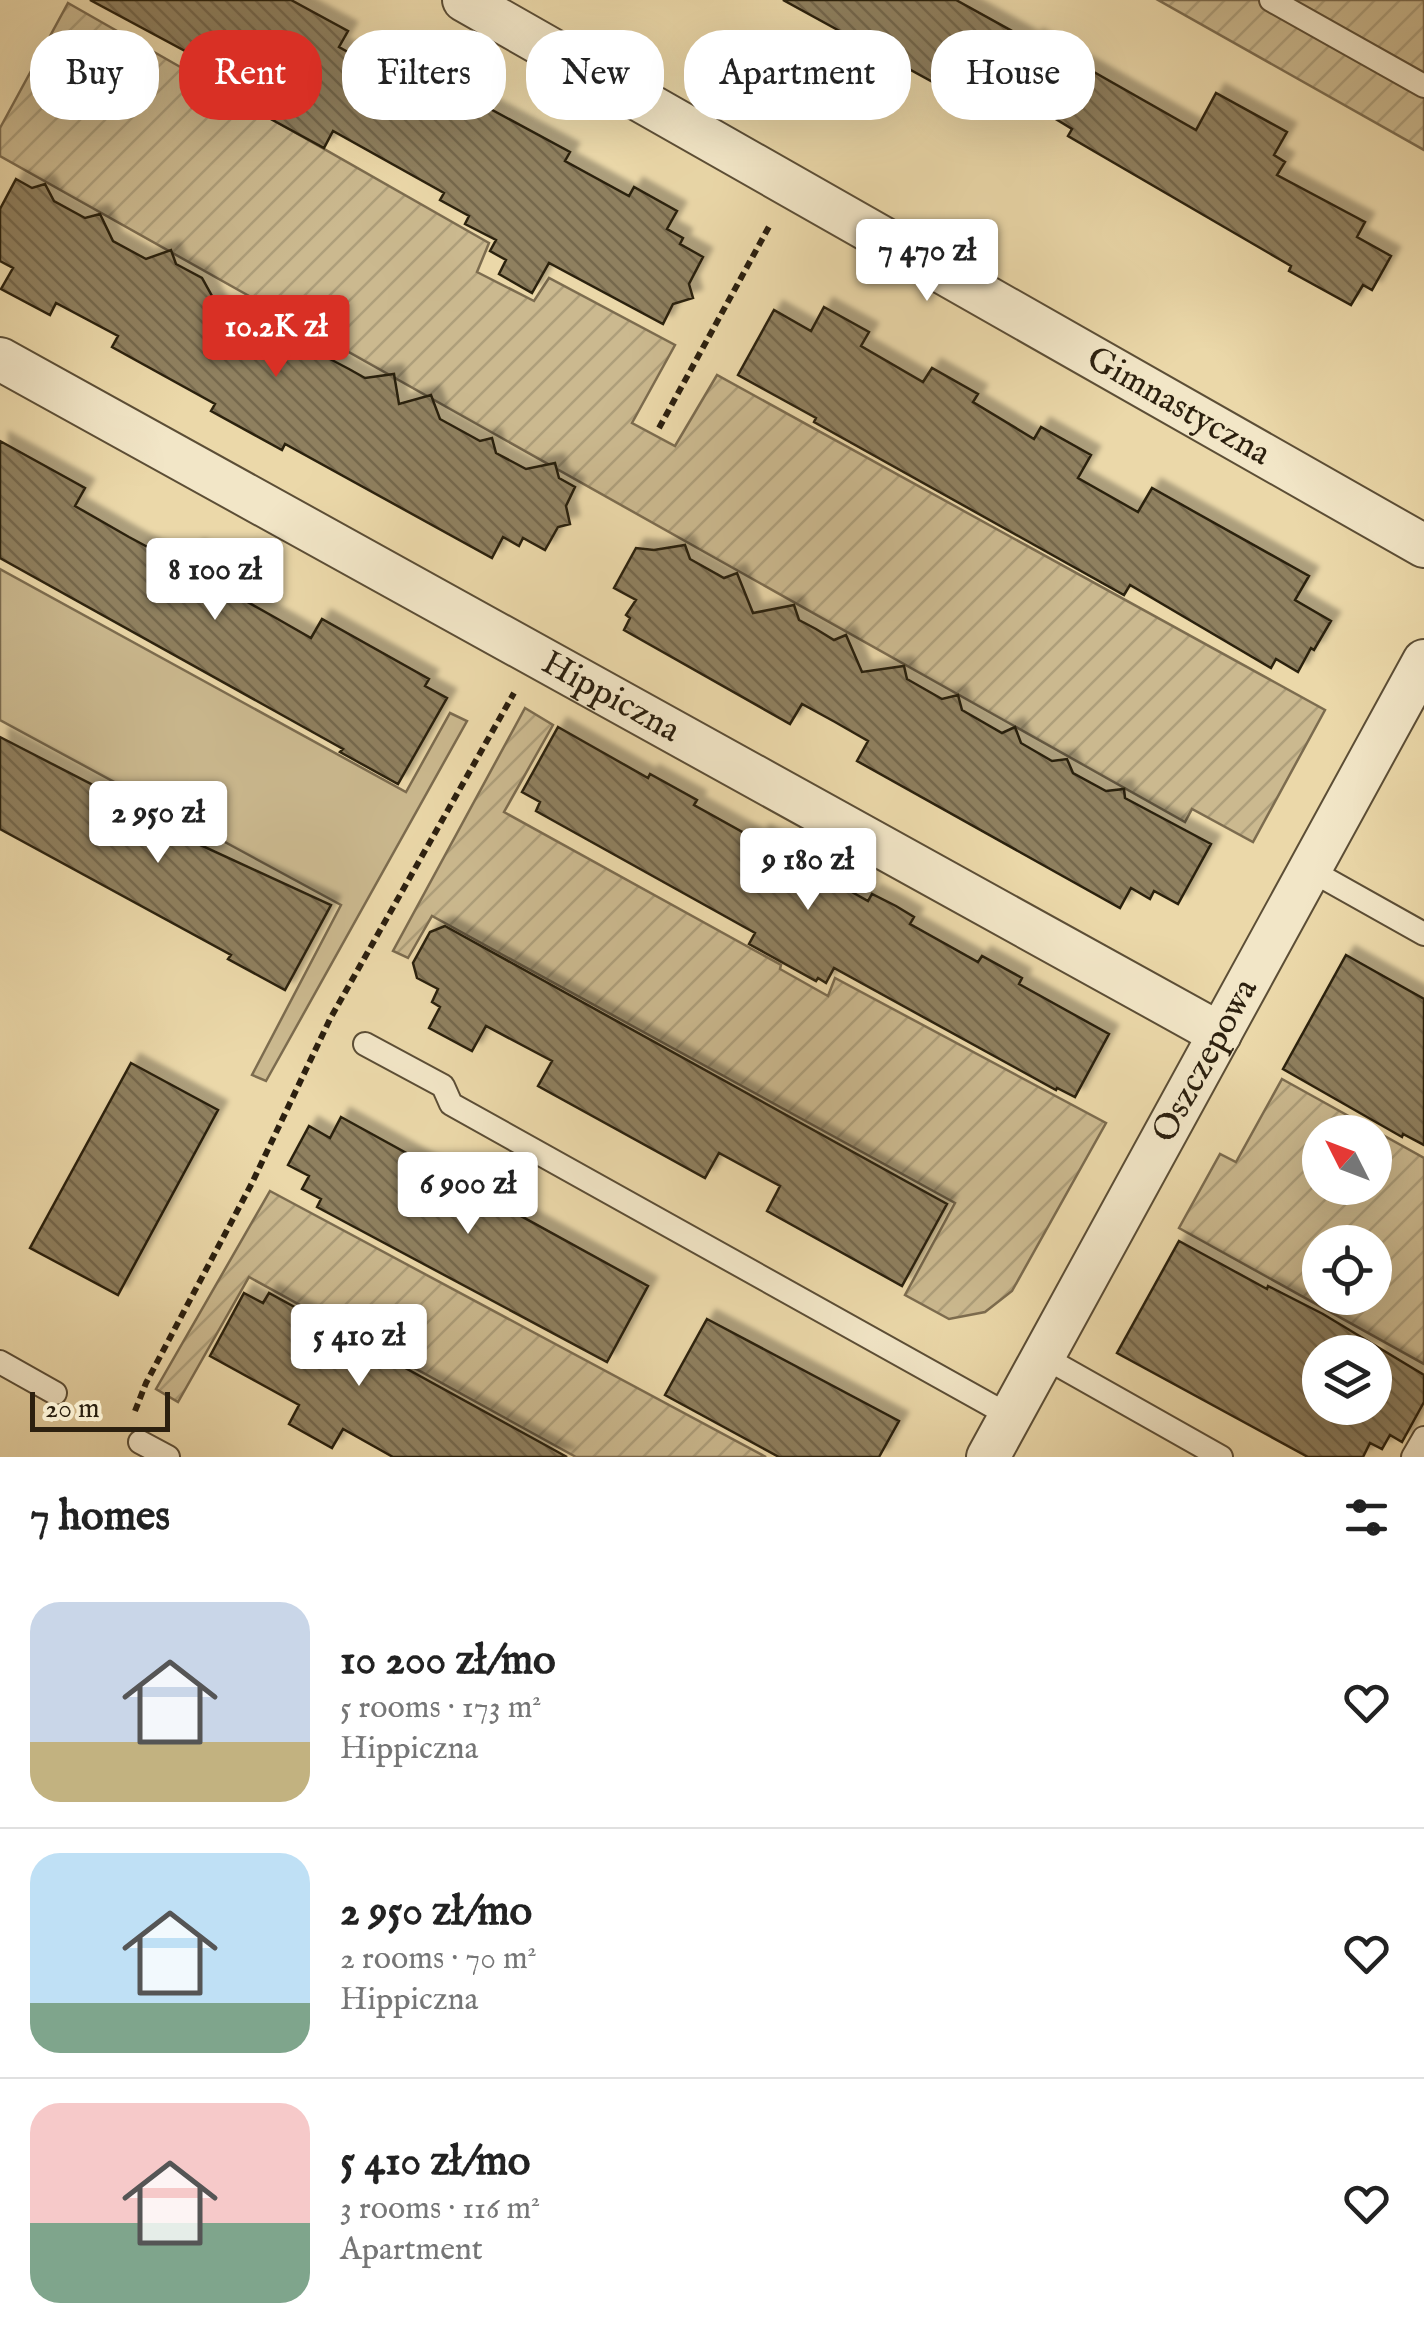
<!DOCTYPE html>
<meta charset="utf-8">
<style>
:root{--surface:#fff;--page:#f6f6f6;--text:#222;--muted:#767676;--line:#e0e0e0;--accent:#d93025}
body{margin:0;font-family:"IM FELL English",serif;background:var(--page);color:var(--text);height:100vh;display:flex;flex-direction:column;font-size:38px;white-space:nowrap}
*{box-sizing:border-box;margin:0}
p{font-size:32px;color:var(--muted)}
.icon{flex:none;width:55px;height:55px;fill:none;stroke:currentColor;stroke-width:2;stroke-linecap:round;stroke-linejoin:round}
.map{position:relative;height:1457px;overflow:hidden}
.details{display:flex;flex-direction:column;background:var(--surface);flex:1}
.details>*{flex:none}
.hud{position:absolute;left:30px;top:30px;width:1365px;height:90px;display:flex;gap:20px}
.needle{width:65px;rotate:312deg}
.tools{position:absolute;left:1302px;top:1115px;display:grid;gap:20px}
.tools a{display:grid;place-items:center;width:90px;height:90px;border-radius:50%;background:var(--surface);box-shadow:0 10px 40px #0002;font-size:50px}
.scale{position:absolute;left:30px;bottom:25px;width:140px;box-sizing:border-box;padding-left:10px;border:5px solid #2c200f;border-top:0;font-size:28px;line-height:35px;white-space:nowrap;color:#2c200f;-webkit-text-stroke:8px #f2e6c7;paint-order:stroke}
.price{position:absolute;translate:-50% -85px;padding:0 22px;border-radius:10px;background:#fff;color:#222;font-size:32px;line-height:65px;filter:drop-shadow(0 2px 5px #0008)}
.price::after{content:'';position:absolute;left:50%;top:60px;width:30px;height:22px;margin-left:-15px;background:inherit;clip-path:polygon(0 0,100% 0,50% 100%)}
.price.selected{background:var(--accent);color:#fff}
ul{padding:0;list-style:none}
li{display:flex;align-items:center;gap:30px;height:250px;padding:0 30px}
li+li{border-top:2px solid var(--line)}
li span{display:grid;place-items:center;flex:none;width:280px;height:200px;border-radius:30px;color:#555}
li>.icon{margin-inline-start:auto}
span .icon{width:120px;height:120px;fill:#fffc;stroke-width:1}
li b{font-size:42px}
h2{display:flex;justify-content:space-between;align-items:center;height:120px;padding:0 30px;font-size:42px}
.pill{padding:0 35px;border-radius:40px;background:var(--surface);box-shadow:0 10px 40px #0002;font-size:35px;line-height:90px}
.pill.selected{background:var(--accent);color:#fff}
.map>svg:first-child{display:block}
</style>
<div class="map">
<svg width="1424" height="1457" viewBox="0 0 1424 1457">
<defs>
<pattern id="garden-furrows" width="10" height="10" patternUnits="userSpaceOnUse" patternTransform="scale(2.5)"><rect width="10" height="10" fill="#cbb98f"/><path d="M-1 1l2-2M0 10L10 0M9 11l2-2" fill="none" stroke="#ae9f7a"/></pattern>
<pattern id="building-back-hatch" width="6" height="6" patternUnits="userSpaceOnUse" patternTransform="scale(2.5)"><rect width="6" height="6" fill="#8f805f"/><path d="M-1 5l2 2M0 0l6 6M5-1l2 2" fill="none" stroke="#75684d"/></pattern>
<filter id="shadow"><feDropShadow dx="9" dy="-9" stdDeviation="2.5" flood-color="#0004"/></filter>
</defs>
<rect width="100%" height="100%" fill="#ebd8a9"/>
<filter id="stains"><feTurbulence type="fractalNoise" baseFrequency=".002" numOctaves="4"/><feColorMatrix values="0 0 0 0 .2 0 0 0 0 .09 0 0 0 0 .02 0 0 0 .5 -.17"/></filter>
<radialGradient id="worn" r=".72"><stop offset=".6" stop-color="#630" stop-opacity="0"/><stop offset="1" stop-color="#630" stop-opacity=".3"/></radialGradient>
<path fill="#cbb98f" stroke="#7c6c4f" stroke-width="2.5" d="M0 569 406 792 450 713 467 721 266 1081 252 1075 341 905 0 720Z"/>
<path fill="url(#garden-furrows)" stroke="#7c6c4f" stroke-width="2.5" fill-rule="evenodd" d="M1158 0H1424V150Z
M68 3 489 243 477 272 534 301 549 278 675 345 632 423 675 446 717 375 1325 710 1253 842 1192 809 1185 822 0 156V128Z
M525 708 553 725 504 812 781 965 780 969 828 996 835 978 1106 1123 1012 1291 985 1312 949 1319 905 1295 955 1203 432 916 408 958 393 951Z
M1282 1079 1424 1158V1364L1179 1228 1220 1154 1236 1162ZM1320 1132H1375V1188H1320ZM1320 1242H1375V1298H1320Z
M270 1191 766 1457H576L249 1277 178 1402 156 1389Z"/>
<path fill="url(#building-back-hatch)" stroke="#2c200f" stroke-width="2.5" fill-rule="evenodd" filter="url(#shadow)" d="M90 0H291L348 31 339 47 402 82 411 66 570 152 565 161 629 196 634 187 677 211 667 229 683 238 680 244 703 257 689 284 693 298 673 304 663 324 549 263 532 293 499 274 506 260 490 251 496 240 465 224 469 216 440 200 444 193 333 131 324 148 269 118 278 101Z
M783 0H956L1032 42 1034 38 1196 130 1216 93 1287 132 1274 155 1285 162 1277 175 1365 222 1357 237 1391 256 1372 290 1363 285 1351 305 1289 271 1291 266 1068 136 1072 129 1008 90 993 115Z
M16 179 32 188 45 184 54 201 85 218 100 214 113 241 146 259 171 250 176 264 202 278 226 321 265 316 306 338 322 334 330 359 349 369 365 378 394 374 399 404 431 395 440 419 480 441 492 438 496 453 526 469 555 463 559 478 575 487 566 506 570 524 558 527 545 550 523 538 519 546 503 537 492 558 285 444 282 450 211 411 215 404 112 347 118 336 56 303 50 315 1 289 13 268 0 261V209Z
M824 307 869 332 861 346 923 382 932 368 978 394 973 402 1034 439 1041 427 1091 455 1078 478 1138 512 1152 488 1309 576 1295 600 1331 621 1314 650 1311 648 1298 672 1276 659 1271 668 1130 585 1124 595 814 422 816 418 738 375 774 310 811 331Z
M0 441 85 488 75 506 129 537 185 567 195 549 231 569 221 587 276 618 311 638 322 619 429 679 425 686 447 698 398 784 340 752 343 749 0 558Z
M685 545 690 559 724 578 737 573 753 613 794 605 799 620 816 629 834 640 846 635 862 672 904 666 907 679 942 699 958 695 962 710 1002 733 1015 727 1021 743 1052 761 1067 759 1073 773 1106 791 1124 789 1125 798 1211 844 1178 904 1154 891 1150 899 1131 888 1120 908 857 761 868 741 835 722 802 704 790 724 624 630 630 618 626 615 636 600 614 588 636 548 654 550Z
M558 727 648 778 650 774 697 800 694 805 757 840 761 834 800 856 797 861 868 901 872 894 896 906 914 917 910 924 978 962 982 956 1022 978 1019 984 1109 1034 1075 1097 1057 1088 1056 1090 834 968 826 983 818 978 816 981 749 944 755 933 536 811 540 802 522 792Z
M0 737 186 833 183 837 331 905 285 990 228 959 231 955 0 829Z
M445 926 947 1204 902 1286 767 1211 780 1186 719 1153 705 1178 538 1086 552 1061 486 1026 472 1051 429 1028 440 1007 432 1002 438 989 417 978 413 963 430 932Z
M1346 955 1424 999V1145L1403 1134 1402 1137 1283 1069Z
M131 1063 218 1110 118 1295 30 1248Z
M341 1117 648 1286 607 1362 317 1207 321 1199 302 1189 309 1176 288 1165 309 1126 330 1138Z
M1179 1241 1267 1289 1268 1286 1323 1314 1424 1375V1402L1402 1442 1390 1435 1382 1449 1370 1443 1363 1457H1308L1117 1353ZM1320 1352H1375V1408H1320Z
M244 1293 263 1303 269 1293 567 1457H393L343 1429 332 1448 289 1424 299 1405 210 1356Z
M707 1319 899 1421 879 1457H779L665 1395Z"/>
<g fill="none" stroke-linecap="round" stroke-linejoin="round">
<g stroke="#5c4e36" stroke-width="26">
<path id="lane" d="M1271 0 1424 86
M1310 870 1424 934
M365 1044 443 1086 451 1104 1010 1416
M1042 1356 1221 1457
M0 1362 55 1393
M140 1442 168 1457
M1413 1457 1424 1438"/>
</g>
<g stroke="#5c4e36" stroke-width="46">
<g id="street">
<path id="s1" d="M464 0 1424 546"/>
<path id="s2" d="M0 359 1220 1034"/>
<path id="s3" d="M988 1457 1424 661"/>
</g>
</g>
<path stroke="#2c200f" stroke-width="6" stroke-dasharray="8 5" stroke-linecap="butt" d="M659 428 771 223
M135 1411 146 1383 252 1183 330 1019 514 693"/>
<use href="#lane" stroke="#f2e6c7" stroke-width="22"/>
<use href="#street" stroke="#f2e6c7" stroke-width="42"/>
</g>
<g text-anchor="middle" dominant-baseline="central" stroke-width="10" stroke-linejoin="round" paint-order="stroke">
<g font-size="35" fill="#2c200f" stroke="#f2e6c7">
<text stroke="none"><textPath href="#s1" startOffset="822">Gimnastyczna</textPath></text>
<text stroke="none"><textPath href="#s2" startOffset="698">Hippiczna</textPath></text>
<text stroke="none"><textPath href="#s3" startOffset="452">Oszczepowa</textPath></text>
</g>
</g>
<rect width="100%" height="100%" filter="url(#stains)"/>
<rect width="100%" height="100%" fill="url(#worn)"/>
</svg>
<div class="tools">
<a><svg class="needle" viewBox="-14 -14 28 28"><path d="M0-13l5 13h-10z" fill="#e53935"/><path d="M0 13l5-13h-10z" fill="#767676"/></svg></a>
<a><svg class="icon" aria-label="locate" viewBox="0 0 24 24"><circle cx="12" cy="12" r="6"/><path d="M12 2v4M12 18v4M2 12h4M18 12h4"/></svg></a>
<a><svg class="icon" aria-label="layers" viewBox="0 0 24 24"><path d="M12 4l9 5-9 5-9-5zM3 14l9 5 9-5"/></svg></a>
</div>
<div class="scale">20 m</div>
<b class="price" style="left:927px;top:304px">7 470 zł</b>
<b class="price selected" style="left:276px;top:380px">10.2K zł</b>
<b class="price" style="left:215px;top:623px">8 100 zł</b>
<b class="price" style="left:158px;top:866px">2 950 zł</b>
<b class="price" style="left:808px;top:913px">9 180 zł</b>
<b class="price" style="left:468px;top:1237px">6 900 zł</b>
<b class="price" style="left:359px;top:1389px">5 410 zł</b>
<div class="hud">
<a class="pill">Buy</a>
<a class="pill selected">Rent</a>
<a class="pill">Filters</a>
<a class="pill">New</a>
<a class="pill">Apartment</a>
<a class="pill">House</a>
</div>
</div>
<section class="details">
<h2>7 homes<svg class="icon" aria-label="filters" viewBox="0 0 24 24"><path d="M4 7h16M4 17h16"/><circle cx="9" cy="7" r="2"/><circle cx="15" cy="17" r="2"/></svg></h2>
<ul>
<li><span style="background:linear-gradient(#c9d6e8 70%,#c2b280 0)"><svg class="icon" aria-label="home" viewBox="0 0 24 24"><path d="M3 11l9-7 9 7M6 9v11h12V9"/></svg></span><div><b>10 200 zł/mo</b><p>5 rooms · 173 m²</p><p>Hippiczna</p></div><svg class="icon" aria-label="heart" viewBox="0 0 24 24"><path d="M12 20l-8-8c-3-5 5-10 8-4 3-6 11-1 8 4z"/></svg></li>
<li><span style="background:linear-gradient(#bfe0f5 75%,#7fa58c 0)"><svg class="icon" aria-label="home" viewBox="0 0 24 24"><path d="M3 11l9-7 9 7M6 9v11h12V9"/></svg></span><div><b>2 950 zł/mo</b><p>2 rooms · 70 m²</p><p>Hippiczna</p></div><svg class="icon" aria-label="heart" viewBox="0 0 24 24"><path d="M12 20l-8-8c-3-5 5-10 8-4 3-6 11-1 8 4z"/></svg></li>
<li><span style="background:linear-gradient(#f6c9c9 60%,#7fa58c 0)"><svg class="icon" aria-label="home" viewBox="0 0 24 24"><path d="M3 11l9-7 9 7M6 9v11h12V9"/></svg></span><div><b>5 410 zł/mo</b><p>3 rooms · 116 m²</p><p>Apartment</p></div><svg class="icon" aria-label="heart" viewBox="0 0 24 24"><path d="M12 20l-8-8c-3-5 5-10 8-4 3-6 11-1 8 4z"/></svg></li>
</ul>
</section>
